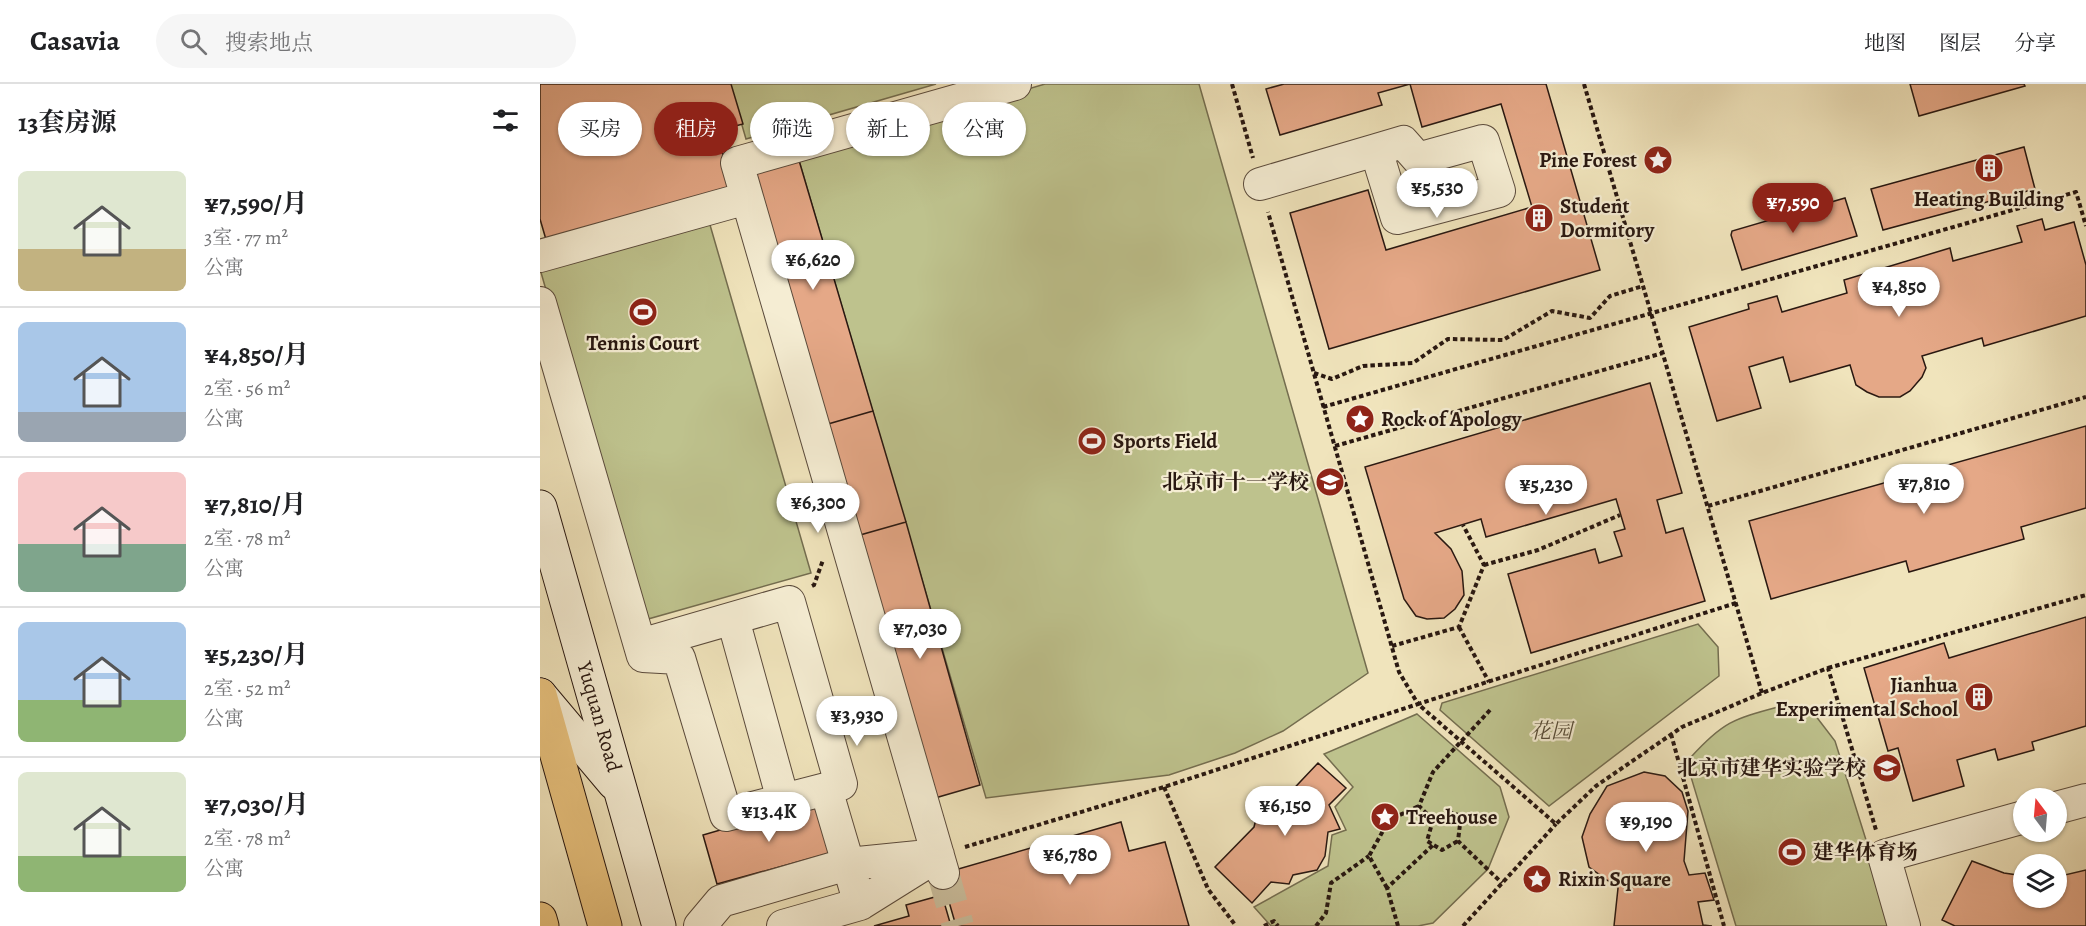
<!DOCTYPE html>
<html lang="zh">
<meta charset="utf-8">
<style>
:root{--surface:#fff;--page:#f6f6f6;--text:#202124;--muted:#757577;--line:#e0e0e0;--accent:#8f2418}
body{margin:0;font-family:Alegreya,"Noto Serif SC",serif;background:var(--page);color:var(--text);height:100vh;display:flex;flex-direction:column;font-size:22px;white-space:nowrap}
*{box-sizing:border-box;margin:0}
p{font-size:20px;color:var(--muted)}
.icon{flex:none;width:33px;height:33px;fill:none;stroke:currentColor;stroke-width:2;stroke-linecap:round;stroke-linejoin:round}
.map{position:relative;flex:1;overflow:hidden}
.details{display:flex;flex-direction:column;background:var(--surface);width:540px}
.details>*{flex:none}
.banner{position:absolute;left:18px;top:18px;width:570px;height:54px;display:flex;gap:12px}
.needle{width:39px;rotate:344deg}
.tools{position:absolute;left:1473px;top:704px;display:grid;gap:12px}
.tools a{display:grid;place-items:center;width:54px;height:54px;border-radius:50%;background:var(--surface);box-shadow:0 2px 4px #0004;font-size:30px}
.price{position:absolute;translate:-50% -51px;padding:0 14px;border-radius:21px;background:#fff;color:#222;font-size:20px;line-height:39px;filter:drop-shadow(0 2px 3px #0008)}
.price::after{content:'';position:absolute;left:50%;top:36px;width:18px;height:14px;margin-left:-9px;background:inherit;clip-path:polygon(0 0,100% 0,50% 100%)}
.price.selected{background:var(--accent);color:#fff}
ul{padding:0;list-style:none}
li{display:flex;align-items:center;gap:18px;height:150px;padding:0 18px}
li+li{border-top:2px solid var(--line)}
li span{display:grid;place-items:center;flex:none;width:168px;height:120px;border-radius:9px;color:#555}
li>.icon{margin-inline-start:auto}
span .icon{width:72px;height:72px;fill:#fffc;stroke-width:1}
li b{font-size:26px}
h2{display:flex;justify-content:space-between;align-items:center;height:72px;padding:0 18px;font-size:26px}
.pill{padding:0 21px;border-radius:27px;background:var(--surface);box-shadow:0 2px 4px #0004;font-size:21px;line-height:54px}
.pill.selected{background:var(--accent);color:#fff}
header{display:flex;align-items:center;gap:36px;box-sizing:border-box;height:84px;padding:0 30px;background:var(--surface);border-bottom:2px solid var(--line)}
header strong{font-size:28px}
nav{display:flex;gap:33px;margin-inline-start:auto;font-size:21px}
.search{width:420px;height:54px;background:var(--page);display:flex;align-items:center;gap:15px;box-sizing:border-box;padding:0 21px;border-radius:33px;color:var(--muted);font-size:22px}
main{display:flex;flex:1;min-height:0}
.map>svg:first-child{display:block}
</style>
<header>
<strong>Casavia</strong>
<div class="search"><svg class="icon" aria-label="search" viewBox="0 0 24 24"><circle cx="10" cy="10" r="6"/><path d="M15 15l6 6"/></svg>搜索地点</div>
<nav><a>地图</a><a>图层</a><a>分享</a></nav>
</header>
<main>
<section class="details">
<h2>13套房源<svg class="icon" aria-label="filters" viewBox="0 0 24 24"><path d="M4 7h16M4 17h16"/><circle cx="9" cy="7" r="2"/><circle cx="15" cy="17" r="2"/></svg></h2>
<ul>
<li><span style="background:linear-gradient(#dfe7d0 65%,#c2b280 0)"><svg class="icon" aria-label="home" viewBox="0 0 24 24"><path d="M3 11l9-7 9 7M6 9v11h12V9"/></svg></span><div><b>¥7,590/月</b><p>3室 · 77 m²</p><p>公寓</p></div></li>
<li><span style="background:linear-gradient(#a9c7e8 75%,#9aa5b1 0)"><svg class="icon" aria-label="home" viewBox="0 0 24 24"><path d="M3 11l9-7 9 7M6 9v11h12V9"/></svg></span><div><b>¥4,850/月</b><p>2室 · 56 m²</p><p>公寓</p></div></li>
<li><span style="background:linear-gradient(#f6c9c9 60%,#7fa58c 0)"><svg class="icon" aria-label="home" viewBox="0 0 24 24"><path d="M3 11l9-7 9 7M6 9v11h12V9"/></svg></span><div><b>¥7,810/月</b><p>2室 · 78 m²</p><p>公寓</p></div></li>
<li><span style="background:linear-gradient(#a9c7e8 65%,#8fb573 0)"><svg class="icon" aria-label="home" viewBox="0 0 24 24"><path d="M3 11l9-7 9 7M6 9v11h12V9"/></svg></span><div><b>¥5,230/月</b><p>2室 · 52 m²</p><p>公寓</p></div></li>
<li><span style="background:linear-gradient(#dfe7d0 70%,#8fb573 0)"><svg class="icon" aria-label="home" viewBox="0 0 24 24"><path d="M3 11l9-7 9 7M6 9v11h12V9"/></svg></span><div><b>¥7,030/月</b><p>2室 · 78 m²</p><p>公寓</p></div></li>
</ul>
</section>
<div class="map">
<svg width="1546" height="842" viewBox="0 0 1546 842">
<rect width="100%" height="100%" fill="#f0e4bc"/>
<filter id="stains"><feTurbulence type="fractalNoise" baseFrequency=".00333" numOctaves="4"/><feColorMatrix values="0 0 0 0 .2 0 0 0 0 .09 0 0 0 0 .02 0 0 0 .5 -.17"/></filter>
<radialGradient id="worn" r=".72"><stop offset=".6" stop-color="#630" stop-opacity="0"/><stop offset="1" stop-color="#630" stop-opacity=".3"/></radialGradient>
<path fill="#bec28d" stroke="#746d4f" stroke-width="1.5" d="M190 0H396L206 55Z
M505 0H659L828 589 743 647 695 669 629 691 446 714 258 73Z
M168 134 271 489 101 537 0 185Z
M1158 540 1178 563 1179 592 1009 722 900 626 902 619Z
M1238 623 1275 631 1295 657 1353 842H1196L1151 693V673C1183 638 1193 635 1238 623Z
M877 630 960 703 969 733 948 785 893 839 878 842H731L714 823 788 782 792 751 806 746 795 723 813 703 784 670Z"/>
<path fill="#e5a887" stroke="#291811" stroke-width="1.5" d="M0 0H191L203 40 176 47 193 105 7 159 0 135Z
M744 0H1006L1060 186 789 265 750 129 828 106 846 166 992 123 961 20 882 43 870 0 838 9 842 21 740 51 726 5Z
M1370 0H1484L1485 2 1379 32Z
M1484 63 1495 105 1343 146 1331 105Z
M258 73 333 327 288 340 213 87Z
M1305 114 1317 152 1202 186 1191 151 1192 147Z
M1502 135 1505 146 1534 138 1546 181V232L1444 262 1442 254 1382 272 1386 284 1382 293 1370 307 1360 313H1339L1327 308 1316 301 1310 281 1250 298 1243 273 1209 283 1221 324 1177 337 1149 243 1209 225 1208 220 1237 212 1242 228 1307 209 1304 196 1410 164 1413 177 1482 158 1477 142Z
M1110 299 1142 409 1117 416 1126 449 1143 444 1165 517 991 569 968 490 1055 465 1059 479 1082 472 1074 448 1085 445 1076 415 946 453 941 435 895 449 911 465 922 487 924 511 915 525 904 534 887 535 876 532 864 515 825 383Z
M333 327 366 438 320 451 288 340Z
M1546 342V424L1481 443 1484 455 1369 488 1366 477 1231 515 1209 437Z
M366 438 440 701 395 714 320 451Z
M1546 533V642L1492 658 1494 666 1458 676 1455 665 1417 676 1424 702 1373 717 1358 664 1348 667 1324 584 1404 559 1409 574Z
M778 679 806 704 789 721 800 745 788 748 785 772 777 786 753 791 749 800 731 798 712 819 675 783 714 743 719 723 742 717Z
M1104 688 1125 692 1142 708 1148 727 1144 777 1149 791 1165 789 1174 816 1158 818 1163 841 1172 842H1074L1078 804 1049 783 1042 753 1050 730 1067 702Z
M280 717 294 768 177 800 163 751Z
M581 738 589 767 625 758 649 842H416L401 790Z
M1432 777 1464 789 1484 792V813H1516V793L1546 786V842H1415L1402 836Z
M402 811 411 842H334L369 832 366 821Z"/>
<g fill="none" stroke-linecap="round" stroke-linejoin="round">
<path stroke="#c8bb9a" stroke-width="32" stroke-dasharray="32 16" stroke-linecap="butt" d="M403 789 418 842"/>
<g stroke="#5b4b3c" stroke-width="34">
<path id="street" d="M720 100 836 66 857 134 959 107 943 57 878 75 863 58 836 66
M0 172 207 114
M0 219 103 572 139 574 186 731 286 705
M193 535 243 716
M100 561 249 518 301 700 286 705 320 820
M1516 724 1546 716
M403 789 197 79 475 0
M160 842 181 817 308 780 398 771
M243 842 320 820 392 775
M1364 842 1344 772 1484 733"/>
</g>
<g stroke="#291811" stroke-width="35">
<g id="secondary">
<path id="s1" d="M0 423 119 842"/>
<path d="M0 611 74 699"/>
</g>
</g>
<g stroke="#291811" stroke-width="35">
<path id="primary" d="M0 611 65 842
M0 835 2 842"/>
</g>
<path stroke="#291811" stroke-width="4" stroke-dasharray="4.5 3" stroke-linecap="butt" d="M692 0 713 74
M1044 0 1222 609
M774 289 792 295 823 282 873 279 908 255 963 256 1012 227 1050 234 1070 212 1103 202
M783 323 1536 108 1546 142
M795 362 1123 269
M1168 422 1546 313
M944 481 998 466 1080 431
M272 502 274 501 283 476
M1196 519 878 620 1016 740 1056 702 1142 643 1222 609 1288 584 1336 746
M919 543 949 598
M852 562 919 543 944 481 923 441
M1288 584 1546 511
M950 626 893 688 879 722 893 736 912 729 921 732 918 757 962 799
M1131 650 1184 842
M624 703 668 805 696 842
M893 736 887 757 902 766 918 757
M425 763 624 703 878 620 859 588 728 128
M847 804 829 772 849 736 879 722
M724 842 734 837 738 842
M776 842 786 829 791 799 829 772
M858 842 847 804 893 761
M923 842 1016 740"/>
<use href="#street" stroke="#f5edd3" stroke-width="32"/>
<use href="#secondary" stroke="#f5edd3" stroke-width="33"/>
<use href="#primary" stroke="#e8c27e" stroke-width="33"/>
</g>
<defs>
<g id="sight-disc" transform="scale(1.5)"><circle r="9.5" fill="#8f2418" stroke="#f5edd3"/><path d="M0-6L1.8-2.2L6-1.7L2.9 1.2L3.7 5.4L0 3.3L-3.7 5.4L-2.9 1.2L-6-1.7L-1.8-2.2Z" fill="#fff"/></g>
<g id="building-disc" transform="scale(1.5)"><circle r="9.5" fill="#8f2418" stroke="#f5edd3"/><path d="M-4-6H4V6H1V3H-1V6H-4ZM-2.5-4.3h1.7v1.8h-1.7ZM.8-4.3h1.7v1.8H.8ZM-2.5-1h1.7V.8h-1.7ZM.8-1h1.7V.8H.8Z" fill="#fff"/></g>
<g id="stadium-disc" transform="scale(1.5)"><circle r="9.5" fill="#8f2418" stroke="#f5edd3"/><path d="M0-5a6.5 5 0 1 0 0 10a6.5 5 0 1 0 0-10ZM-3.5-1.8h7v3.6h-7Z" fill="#fff"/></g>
<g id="school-disc" transform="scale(1.5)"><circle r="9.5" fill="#8f2418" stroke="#f5edd3"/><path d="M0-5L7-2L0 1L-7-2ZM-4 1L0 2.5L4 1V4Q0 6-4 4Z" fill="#fff"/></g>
</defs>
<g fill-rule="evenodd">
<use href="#sight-disc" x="1118" y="76"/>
<use href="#building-disc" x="1449" y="84"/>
<use href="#building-disc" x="999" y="134"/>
<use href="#stadium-disc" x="103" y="228"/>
<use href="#sight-disc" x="820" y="335"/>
<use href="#stadium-disc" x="552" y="357"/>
<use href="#school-disc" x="790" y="398"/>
<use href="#building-disc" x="1439" y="613"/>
<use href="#school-disc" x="1347" y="684"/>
<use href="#sight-disc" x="845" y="733"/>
<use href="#stadium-disc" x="1252" y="768"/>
<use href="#sight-disc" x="997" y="795"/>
</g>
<g text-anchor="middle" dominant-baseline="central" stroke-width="4.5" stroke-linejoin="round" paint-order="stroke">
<g font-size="21" font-weight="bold" fill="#291811" stroke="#f5edd3" text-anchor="start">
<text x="1097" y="76" text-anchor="end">Pine Forest</text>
<text x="1449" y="115" text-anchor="middle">Heating Building</text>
<text x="1020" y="122">Student<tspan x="1020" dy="24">Dormitory</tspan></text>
<text x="103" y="259" text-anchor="middle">Tennis Court</text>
<text x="841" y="335">Rock of Apology</text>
<text x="573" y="357">Sports Field</text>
<text x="769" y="398" text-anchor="end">北京市十一学校</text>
<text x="1418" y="601" text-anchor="end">Jianhua<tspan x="1418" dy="24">Experimental School</tspan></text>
<text x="1326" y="684" text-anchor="end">北京市建华实验学校</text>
<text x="866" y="733">Treehouse</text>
<text x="1273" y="768">建华体育场</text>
<text x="1018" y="795">Rixin Square</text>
</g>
<g font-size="21" fill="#291811" stroke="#f5edd3">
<text stroke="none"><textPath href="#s1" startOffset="218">Yuquan Road</textPath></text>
</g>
<g font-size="21" font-style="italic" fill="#564b36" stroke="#f5edd3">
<text x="1011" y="647">花园</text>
</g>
</g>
<rect width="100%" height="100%" filter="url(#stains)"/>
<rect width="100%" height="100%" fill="url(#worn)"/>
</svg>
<div class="tools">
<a><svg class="needle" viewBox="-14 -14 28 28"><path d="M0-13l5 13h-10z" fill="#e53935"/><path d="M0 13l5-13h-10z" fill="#757577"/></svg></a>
<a><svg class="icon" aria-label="layers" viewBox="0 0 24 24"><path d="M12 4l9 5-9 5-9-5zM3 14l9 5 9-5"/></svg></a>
</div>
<b class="price" style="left:897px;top:135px">¥5,530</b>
<b class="price selected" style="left:1253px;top:150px">¥7,590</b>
<b class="price" style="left:273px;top:207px">¥6,620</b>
<b class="price" style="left:1359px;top:234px">¥4,850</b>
<b class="price" style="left:1384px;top:431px">¥7,810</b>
<b class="price" style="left:1006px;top:432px">¥5,230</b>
<b class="price" style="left:278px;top:450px">¥6,300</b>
<b class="price" style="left:380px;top:576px">¥7,030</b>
<b class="price" style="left:317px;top:663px">¥3,930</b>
<b class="price" style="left:745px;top:753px">¥6,150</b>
<b class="price" style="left:229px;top:759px">¥13.4K</b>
<b class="price" style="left:1106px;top:769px">¥9,190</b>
<b class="price" style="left:530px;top:802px">¥6,780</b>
<div class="banner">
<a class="pill">买房</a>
<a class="pill selected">租房</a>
<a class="pill">筛选</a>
<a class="pill">新上</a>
<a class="pill">公寓</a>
</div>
</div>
</main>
